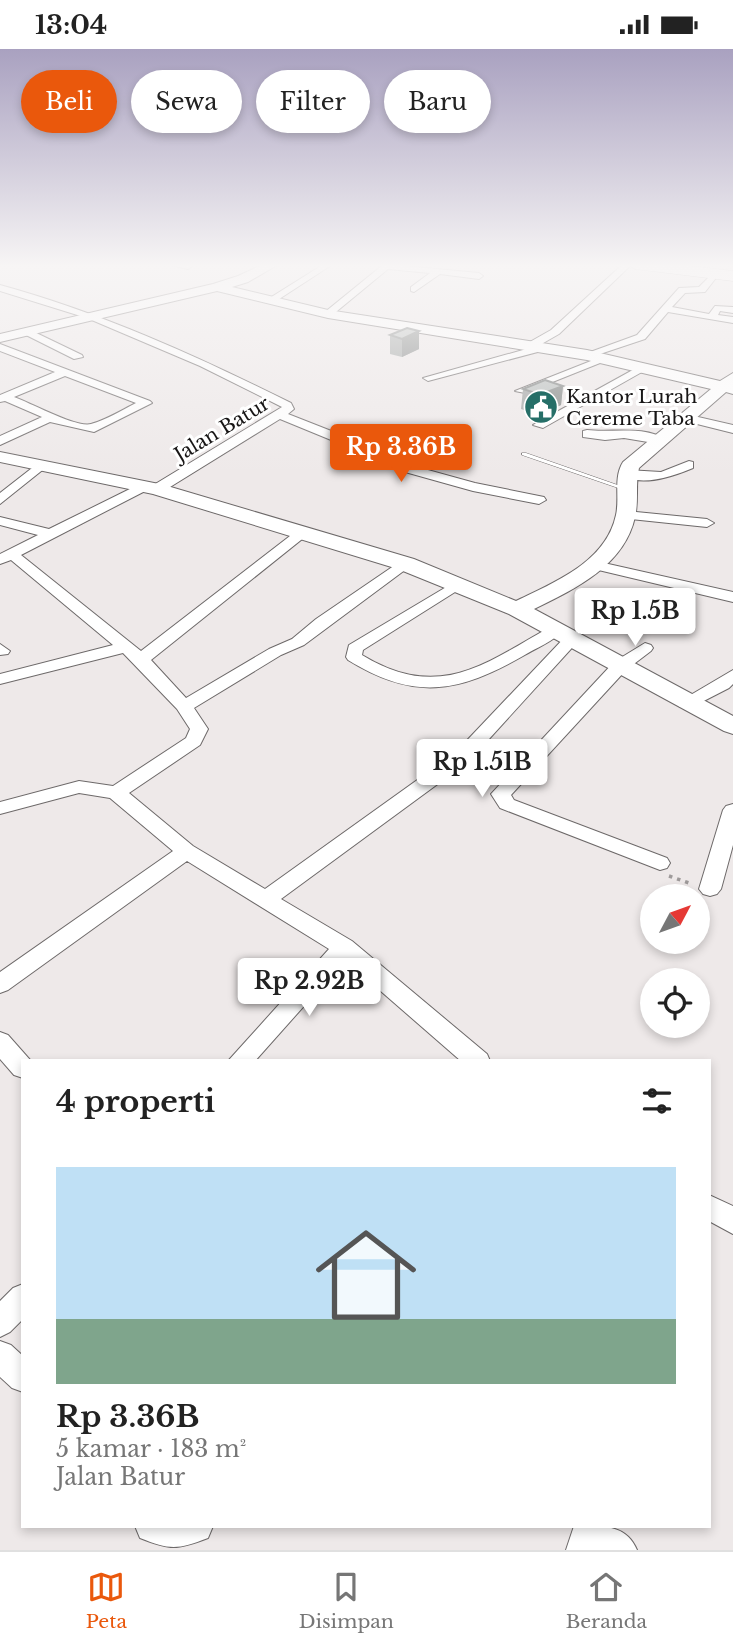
<!DOCTYPE html>
<html lang="id">
<meta charset="utf-8">
<style>
:root{--surface:#fff;--page:#f2f2f2;--text:#222;--muted:#767676;--line:#e0e0e0;--accent:#ea580c}
body{margin:0;font-family:"Libre Baskerville",serif;background:var(--page);color:var(--text);height:100vh;display:flex;flex-direction:column;font-size:26px;white-space:nowrap}
*{box-sizing:border-box;margin:0}
p{font-size:23px;color:var(--muted)}
.icon{flex:none;width:38px;height:38px;fill:none;stroke:currentColor;stroke-width:2;stroke-linecap:round;stroke-linejoin:round}
.map{position:relative;flex:1;overflow:hidden}
.side{position:absolute;left:21px;top:1010px;width:690px;height:469px;display:flex;flex-direction:column;background:var(--surface);border-radius:0px;box-shadow:0 4px 10px #0003}
.side>*{flex:none}
.guide{position:absolute;left:21px;top:21px;width:691px;height:63px;display:flex;gap:14px}
.needle{width:46px;rotate:49deg}
.controls{position:absolute;left:640px;top:835px;display:grid;gap:14px}
.controls a{display:grid;place-items:center;width:70px;height:70px;border-radius:50%;background:var(--surface);box-shadow:0 4px 10px #0003;font-size:35px}
.price{position:absolute;translate:-50% -60px;padding:0 16px;border-radius:7px;background:#fff;color:#222;font-size:23px;line-height:46px;filter:drop-shadow(0 2px 4px #0008)}
.price::after{content:'';position:absolute;left:50%;top:42px;width:21px;height:16px;margin-left:-10px;background:inherit;clip-path:polygon(0 0,100% 0,50% 100%)}
.price.selected{background:var(--accent);color:#fff}
ul{padding:0;list-style:none}
li{display:grid;align-content:center;gap:14px;height:371px;padding:0 35px}
li span{display:grid;place-items:center;height:217px;border-radius:0px;color:#555}
li>.icon{margin-inline-start:auto}
span .icon{width:126px;height:126px;fill:#fffc;stroke-width:1}
li b{font-size:30px}
h2{display:flex;justify-content:space-between;align-items:center;height:84px;padding:0 35px;font-size:30px}
.pill{padding:0 24px;border-radius:32px;background:var(--surface);box-shadow:0 4px 10px #0003;font-size:24px;line-height:63px}
.pill.selected{background:var(--accent);color:#fff}
.status{display:flex;justify-content:space-between;align-items:center;height:49px;padding:0 35px;background:var(--surface);direction:ltr}
.status svg{height:19px;fill:currentColor}
.dock{display:flex;justify-content:space-around;align-items:center;height:98px;border-top:2px solid var(--line);background:var(--surface);font-size:19px;color:var(--muted)}
.dock a{display:grid;justify-items:center;gap:4px}
.dock .selected{color:var(--accent)}
.map>svg:first-child{display:block}
</style>
<div class="status"><b>13:04</b><svg viewBox="0 0 49 12"><path d="M0 12V9h3v3zM5 12V6h3v6zM10 12V3h3v9zM15 12V0h3v12zM26 1h20v11H26zM47 4h2v5h-2z"/></svg></div>
<div class="map">
<svg width="733" height="1501" viewBox="0 0 733 1501">
<rect width="100%" height="100%" fill="#eee9e9"/>
<g fill="none" stroke-linecap="round" stroke-linejoin="round">
<g stroke="#6d6969" stroke-width="1">
<path id="lane" d="M522 404H526L629 440 624 441 522 406Z"/>
</g>
<g stroke="#6d6969" stroke-width="2">
<path id="street" d="M167 215 192 217 188 220Z
M324 215H333L273 254 265 252Z
M384 215 479 224 483 227 479 230 440 225 414 243 411 242V238L430 224 388 220 331 267H325V263Z
M623 215H632L559 285 538 297 549 296V300L428 332 423 329 530 299 527 296 528 294 551 281Z
M715 222 719 225 705 243 685 244 672 258 709 265 715 257 733 258V264L720 262 718 266 733 268V274L668 263 645 290 591 308 582 306 637 286 679 239 699 238Z
M0 236C102 264 197 307 291 354L294 360 288 365 344 387 388 410 475 434 544 448 546 451 539 455 473 442 380 416 336 393 280 370 162 443H152V437L282 358 200 317 87 269 0 242Z
M28 280 82 306 83 308 74 310 24 285 23 283Z
M0 295 150 352 152 354 94 383 50 373 0 396V387L42 368 5 352 0 353V346L55 323 0 302ZM65 327 136 354C122 361 106 371 91 375 76 379 31 354 14 348Z
M601 308 610 310 525 344 515 342Z
M640 317 649 319 543 379 533 376Z
M685 365 733 376V384L681 371 679 369Z
M587 381C611 384 646 376 666 391L660 395 624 389 605 391 583 388V382Z
M41 412 47 416 45 419 0 455V444Z
M689 412 693 413V419C674 427 639 439 621 425L627 421 661 423Z
M144 433 149 434V440L21 506 141 602 299 480H309L311 483 151 611 186 649 269 600 292 590 316 570 401 512H411L413 515 304 596 281 606 194 659 208 680 200 696 129 744 193 797 265 840 455 704 566 587H578L580 590 469 712 281 850 352 892 487 1005 490 1012H461L345 911 255 1012H228L329 900 187 812 8 941 0 944V923L173 802 110 749 79 744 0 765V753L79 732 113 737 186 689 190 680 177 660 123 604 0 635V625L113 596 11 511 0 515V505L38 486 0 476V468L49 480Z
M626 462 707 470 714 474 707 478 621 469 619 466Z
M595 512 733 543V553L590 519 588 516Z
M458 531 463 532 465 535 463 538 363 601 362 606C438 652 482 617 550 578L556 576 564 581C554 592 536 599 523 607 458 644 414 652 348 611L346 608 349 596Z
M645 594 651 596 653 599 651 602 626 621 511 746 514 751 667 809 670 814 667 819 660 821 500 759 491 745 614 613Z
M0 595 10 602 8 605 0 606Z
M733 621V635L729 639 692 658H680L677 654Z
M733 755V796L721 840 717 845 710 847 703 845 699 840 723 761 726 757Z
M0 983 8 986 31 1012H23V1029L14 1026 0 1010Z
M709 1146 733 1157V1185L709 1172Z
M23 1235V1270L10 1283 0 1288V1252L13 1239Z
M0 1292 11 1296 23 1307V1343L12 1339 0 1328Z
M135 1477H213L208 1489C177 1501 170 1501 140 1489Z
M574 1477C600 1477 626 1474 637 1501H566Z"/>
</g>
<g stroke="#6d6969" stroke-width="2">
<path id="secondary" d="M264 215H279L248 233 232 238 328 261 587 301 720 332 733 324V345L726 343 639 419C635 435 639 452 635 468 624 517 575 540 534 560L733 667V685L724 682 509 565 398 520 153 445 0 413V403L164 436 414 510 516 552C555 533 606 513 616 466 620 448 613 429 623 413L711 340 587 311 328 269 217 242 0 293V285L213 235 238 227Z"/>
</g>
<g stroke="#6d6969" stroke-width="1">
<path id="highway" d="M627 215H673L733 222V232L635 220Z"/>
</g>
<path stroke="#9e9a9a" stroke-width="3.5" stroke-dasharray="3.5 5" stroke-linecap="butt" d="M669 827 692 835"/>
<use href="#lane" fill="#fff" fill-rule="evenodd"/>
<use href="#street" fill="#fff" fill-rule="evenodd"/>
<use href="#secondary" fill="#fff" fill-rule="evenodd"/>
<use href="#highway" fill="#fff" fill-rule="evenodd"/>
</g>
<path fill="#a0a4a3" d="M419 282V300L402 308 390 305V286Z
M563 337 561 356 545 363 536 365 521 360 523 340Z"/>
<path fill="#828685" d="M419 282V300L402 308V290Z
M563 337 561 356 545 363 536 365 538 345Z"/>
<path fill="#babfbe" stroke="#828685" stroke-width="2" d="M407 279 419 282 402 290 390 286Z
M545 331 563 337 547 343 538 345 523 340Z"/>
<linearGradient id="sky" x2="0" y2="1"><stop stop-color="#a9a1c0"/><stop offset="0.51" stop-color="#f7f5f5"/><stop offset="1" stop-color="#f7f5f5" stop-opacity="0"/></linearGradient>
<rect width="733" height="425" fill="url(#sky)"/>
<defs>
<g id="civic-disc" transform="scale(1.75)"><circle r="9.5" fill="#266f68" stroke="#fff"/><path d="M-.6-6.5H3V-4.5H.6V-3L4-1V1h2V6H-6V1h2V-1L-.6-3ZM-1.2 2.5V6h2.4V2.5Z" fill="#fff"/></g>
</defs>
<g fill-rule="evenodd">
<use href="#civic-disc" x="541" y="358"/>
</g>
<g text-anchor="middle" dominant-baseline="central" stroke-width="6" stroke-linejoin="round" paint-order="stroke">
<g font-size="19" fill="#181616" stroke="#fff" text-anchor="start">
<text x="566" y="347">Kantor Lurah<tspan x="566" dy="22">Cereme Taba</tspan></text>
</g>
<g font-size="19" fill="#181616" stroke="#fff">
<text transform="translate(222 380) rotate(-31)">Jalan Batur</text>
</g>
</g>
</svg>
<div class="controls">
<a><svg class="needle" viewBox="-14 -14 28 28"><path d="M0-13l5 13h-10z" fill="#e53935"/><path d="M0 13l5-13h-10z" fill="#767676"/></svg></a>
<a><svg class="icon" aria-label="locate" viewBox="0 0 24 24"><circle cx="12" cy="12" r="6"/><path d="M12 2v4M12 18v4M2 12h4M18 12h4"/></svg></a>
</div>
<b class="price selected" style="left:401px;top:435px">Rp 3.36B</b>
<b class="price" style="left:635px;top:599px">Rp 1.5B</b>
<b class="price" style="left:482px;top:750px">Rp 1.51B</b>
<b class="price" style="left:309px;top:969px">Rp 2.92B</b>
<div class="guide">
<a class="pill selected">Beli</a>
<a class="pill">Sewa</a>
<a class="pill">Filter</a>
<a class="pill">Baru</a>
</div>
<section class="side">
<h2>4 properti<svg class="icon" aria-label="filters" viewBox="0 0 24 24"><path d="M4 7h16M4 17h16"/><circle cx="9" cy="7" r="2"/><circle cx="15" cy="17" r="2"/></svg></h2>
<ul>
<li><span style="background:linear-gradient(#bfe0f5 70%,#7fa58c 0)"><svg class="icon" aria-label="home" viewBox="0 0 24 24"><path d="M3 11l9-7 9 7M6 9v11h12V9"/></svg></span><div><b>Rp 3.36B</b><p>5 kamar · 183 m²</p><p>Jalan Batur</p></div></li>
</ul>
</section>
</div>
<nav class="dock">
<a class="selected"><svg class="icon" aria-label="map" viewBox="0 0 24 24"><path d="M3 6l6-2 6 2 6-2v14l-6 2-6-2-6 2zM9 4v14M15 6v14"/></svg>Peta</a>
<a><svg class="icon" aria-label="saved" viewBox="0 0 24 24"><path d="M7 4h10v16l-5-4-5 4z"/></svg>Disimpan</a>
<a><svg class="icon" aria-label="home" viewBox="0 0 24 24"><path d="M3 11l9-7 9 7M6 9v11h12V9"/></svg>Beranda</a>
</nav>
